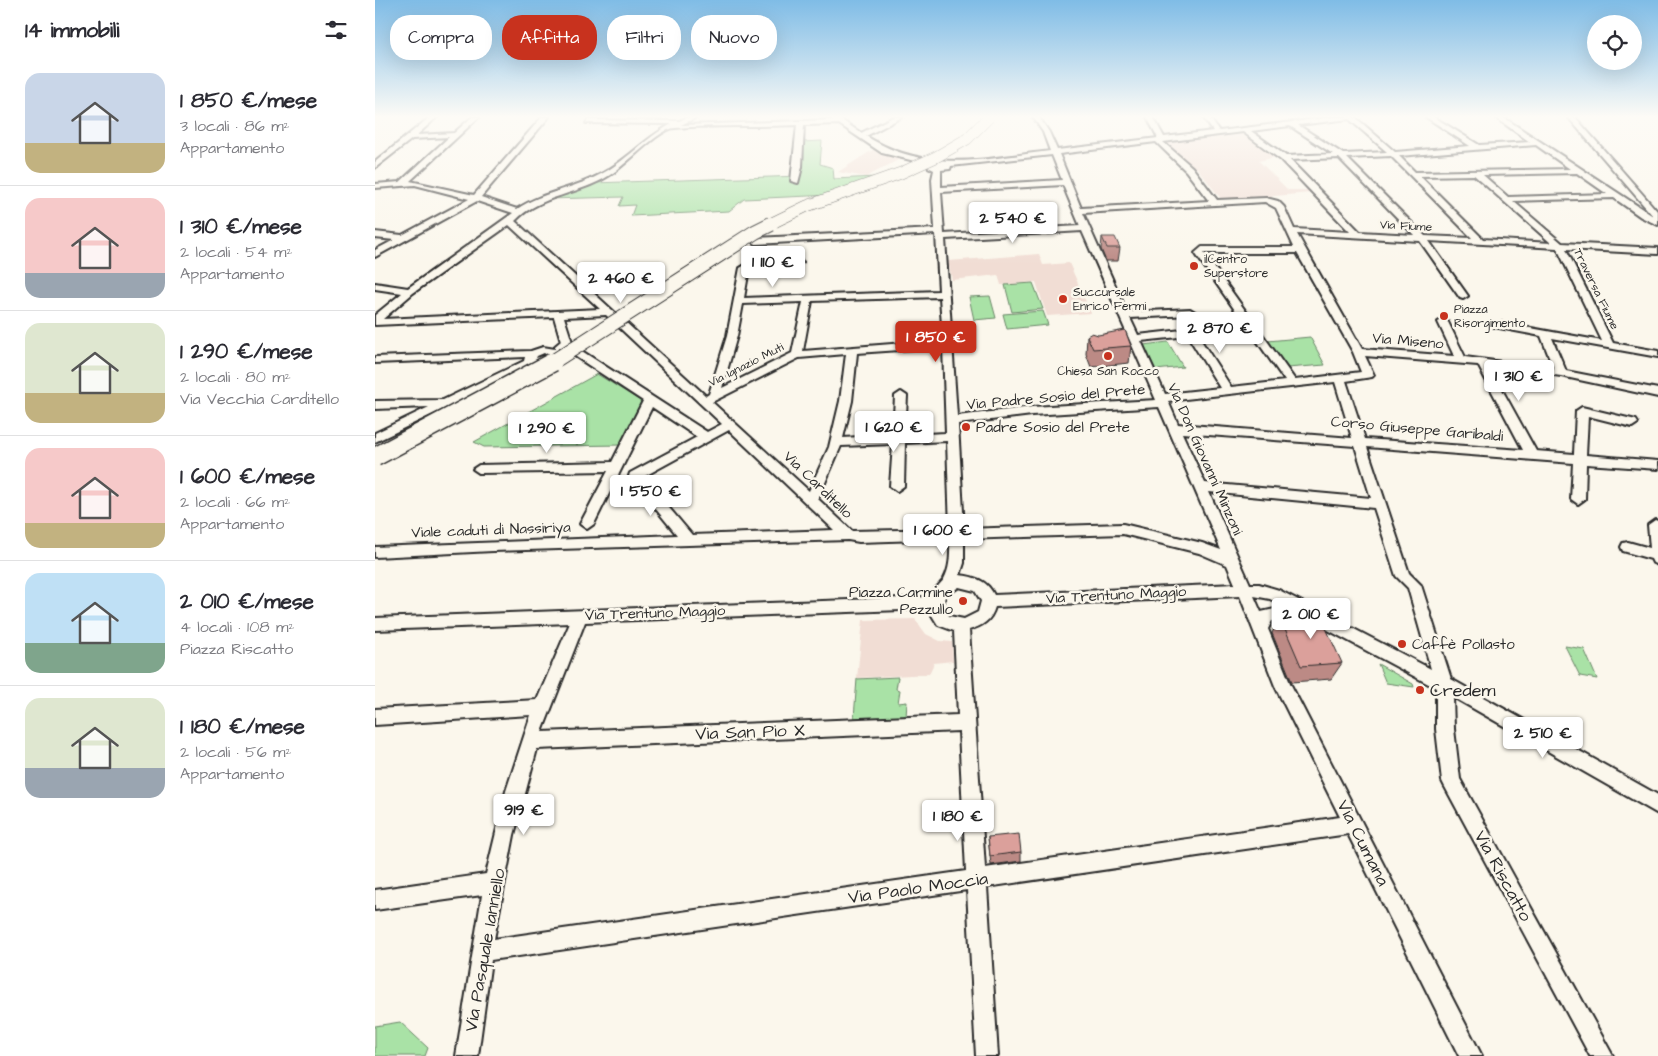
<!DOCTYPE html>
<html lang="it">
<meta charset="utf-8">
<style>
:root{--surface:#fff;--page:#f7f7f7;--text:#2b2b33;--muted:#7c7c81;--line:#e1e1e2;--accent:#c8321e}
body{margin:0;font-family:"Architects Daughter",sans-serif;background:var(--page);color:var(--text);height:100vh;display:flex;flex-direction:column;font-size:19px;white-space:nowrap}
*{box-sizing:border-box;margin:0}
p{font-size:16px;color:var(--muted)}
.icon{flex:none;width:28px;height:28px;fill:none;stroke:currentColor;stroke-width:2;stroke-linecap:round;stroke-linejoin:round}
.map{position:relative;flex:1;overflow:hidden}
.drawer{display:flex;flex-direction:column;background:var(--surface);width:375px}
.drawer>*{flex:none}
.hud{position:absolute;left:15px;top:15px;width:475px;height:45px;display:flex;gap:10px}
.tools{position:absolute;left:1212px;top:15px;display:grid;gap:10px}
.tools a{display:grid;place-items:center;width:55px;height:55px;border-radius:50%;background:var(--surface);box-shadow:0 5px 20px #0002;font-size:25px}
.price{position:absolute;translate:-50% -42px;padding:0 11px;border-radius:5px;background:#fff;color:#222;font-size:16px;line-height:32px;filter:drop-shadow(0 1px 2px #0008)}
.price::after{content:'';position:absolute;left:50%;top:30px;width:15px;height:11px;margin-left:-8px;background:inherit;clip-path:polygon(0 0,100% 0,50% 100%)}
.price.on{background:var(--accent);color:#fff}
ul{padding:0;list-style:none}
li{display:flex;align-items:center;gap:15px;height:125px;padding:0 25px}
li+li{border-top:1px solid var(--line)}
li span{display:grid;place-items:center;flex:none;width:140px;height:100px;border-radius:15px;color:#555}
li>.icon{margin-inline-start:auto}
span .icon{width:60px;height:60px;fill:#fffc;stroke-width:1}
li b{font-size:21px}
h2{display:flex;justify-content:space-between;align-items:center;height:60px;padding:0 25px;font-size:21px}
.tag{padding:0 18px;border-radius:20px;background:var(--surface);box-shadow:0 5px 20px #0002;font-size:18px;line-height:45px}
.tag.on{background:var(--accent);color:#fff}
main{display:flex;flex:1;min-height:0}
.map>svg:first-child{display:block}
</style>
<main>
<section class="drawer">
<h2>14 immobili<svg class="icon" aria-label="filters" viewBox="0 0 24 24"><path d="M4 7h16M4 17h16"/><circle cx="9" cy="7" r="2"/><circle cx="15" cy="17" r="2"/></svg></h2>
<ul>
<li><span style="background:linear-gradient(#c9d6e8 70%,#c2b280 0)"><svg class="icon" aria-label="home" viewBox="0 0 24 24"><path d="M3 11l9-7 9 7M6 9v11h12V9"/></svg></span><div><b>1 850 €/mese</b><p>3 locali · 86 m²</p><p>Appartamento</p></div></li>
<li><span style="background:linear-gradient(#f6c9c9 75%,#9aa5b1 0)"><svg class="icon" aria-label="home" viewBox="0 0 24 24"><path d="M3 11l9-7 9 7M6 9v11h12V9"/></svg></span><div><b>1 310 €/mese</b><p>2 locali · 54 m²</p><p>Appartamento</p></div></li>
<li><span style="background:linear-gradient(#dfe7d0 70%,#c2b280 0)"><svg class="icon" aria-label="home" viewBox="0 0 24 24"><path d="M3 11l9-7 9 7M6 9v11h12V9"/></svg></span><div><b>1 290 €/mese</b><p>2 locali · 80 m²</p><p>Via Vecchia Carditello</p></div></li>
<li><span style="background:linear-gradient(#f6c9c9 75%,#c2b280 0)"><svg class="icon" aria-label="home" viewBox="0 0 24 24"><path d="M3 11l9-7 9 7M6 9v11h12V9"/></svg></span><div><b>1 600 €/mese</b><p>2 locali · 66 m²</p><p>Appartamento</p></div></li>
<li><span style="background:linear-gradient(#bfe0f5 70%,#7fa58c 0)"><svg class="icon" aria-label="home" viewBox="0 0 24 24"><path d="M3 11l9-7 9 7M6 9v11h12V9"/></svg></span><div><b>2 010 €/mese</b><p>4 locali · 108 m²</p><p>Piazza Riscatto</p></div></li>
<li><span style="background:linear-gradient(#dfe7d0 70%,#9aa5b1 0)"><svg class="icon" aria-label="home" viewBox="0 0 24 24"><path d="M3 11l9-7 9 7M6 9v11h12V9"/></svg></span><div><b>1 180 €/mese</b><p>2 locali · 56 m²</p><p>Appartamento</p></div></li>
</ul>
</section>
<div class="map">
<svg width="1283" height="1056" viewBox="0 0 1283 1056">
<rect width="100%" height="100%" fill="#fbf7ec"/>
<filter id="ink" filterUnits="userSpaceOnUse"><feTurbulence type="fractalNoise" baseFrequency=".02" numOctaves="2"/><feDisplacementMap in="SourceGraphic" scale="10" xChannelSelector="R" yChannelSelector="G"/><feConvolveMatrix kernelMatrix="1 2 1 2 8 2 1 2 1" color-interpolation-filters="sRGB"/></filter>
<g filter="url(#ink)">
<path fill="#f1ddd4" d="M870 133 901 157 884 161 913 190H933L936 193 847 200 822 168H819L790 142Z
M499 149 525 159 491 177 463 172Z
M664 254 668 265 694 263 716 313 672 316 661 282 626 285 623 275 577 280 573 261Z
M540 619 551 634 565 641 577 642 578 661 559 663 554 674 482 678 488 620Z"/>
<path fill="#a9e2a6" stroke="#6a8668" d="M447 141 445 164 458 168 459 179 501 177 455 195 369 199 354 211 256 216 260 205 244 206 248 197 173 199 218 183 426 176V142Z
M658 283 668 309 637 312 630 285Z
M615 296 621 318 599 320 594 297Z
M668 311 673 325 632 329 628 314Z
M935 337 950 365 912 368 893 341Z
M793 342 808 367 781 370 768 345Z
M222 374 269 403 247 445 109 447 99 442Z
M1190 646 1209 649 1222 679 1205 676Z
M1003 664 1038 684 1039 687 1011 683Z
M523 677 521 689 525 690 523 703 532 702 531 717 479 718 482 679Z
M25 1022 53 1048 50 1056H0V1026Z"/>
<g fill="none" stroke-linecap="round" stroke-linejoin="round">
<g stroke="#2b2b2b" stroke-width="4">
<path id="minor" d="M55 117H62L42 135 79 133 97 117H104L35 181 99 195 167 117H174L106 197 142 209C167 192 198 189 224 175 251 162 269 138 297 124L211 123 213 120 304 121 313 117H322L306 125 458 120 456 117H462L486 133 518 117H527L491 136C551 174 608 159 675 151L668 132 658 117H664L674 132 682 150 783 138 772 117H778L789 137 838 131 828 117H834L844 131 957 117H980L1020 152 1095 146 1051 117H1059L1104 145 1155 142 1120 117H1128L1278 216 1193 117H1200L1283 212V225L1266 217 1239 198 1138 201 1187 243 1283 248V254L1191 249 1238 343 1283 351V357L1177 338 1191 371 1283 389V397L1186 376 1114 366 1161 451 1199 454 1201 411 1207 407 1261 420 1263 423 1257 427 1213 416 1211 455 1283 461V469L1211 464 1210 499 1203 504 1196 499 1198 463 992 447 1034 573 1046 585 1076 679 1283 795V814L1078 697 1079 729 1085 779 1238 1056H1215L1070 787 1067 781 1061 729V688L927 616 897 621 893 629 915 683 1107 1056H1084L973 834 612 887 623 1056H601L592 890 116 960 103 1056H81L107 895 0 910V890L111 874 131 791 156 715 0 725V709L162 700 195 623 0 630V618L554 597C558 590 565 585 569 579 576 566 575 553 575 539L484 542 473 540 118 551 0 557V547L302 535 254 476 255 473 322 437 277 407 219 524 212 529 205 524 233 471 104 473 98 469 104 465 237 462 268 401 189 349 181 351V359L166 365H159L0 442V433L54 407 0 409V401L68 400 149 361 150 357 0 363V357L156 351 168 347 180 349V346L186 341 179 317 0 325V315L27 293 0 289V283L33 288 138 213 102 201 0 257V250L19 240 0 238V232L27 235 94 199 40 185 0 188V184L25 182 74 137 37 139 0 168V162ZM974 119 1012 152 968 154 923 125ZM464 124 507 153 556 165 553 167 559 170 557 179 560 229 381 238 377 241 381 244 561 234 564 291 369 298 374 269 379 267 423 265 428 262 423 259 377 261 365 268 352 336 334 394 331 396 140 221C166 194 205 195 235 175 250 166 285 128 300 128 340 125 382 127 422 125L416 181 423 183 427 167 429 125ZM915 126 958 154 911 156 876 131ZM868 132 906 160 975 232 919 229 909 207 903 201 891 198 842 200 817 167 788 142ZM781 142 811 171 834 201 706 208 684 154ZM1161 145 1195 169 1040 172 1024 156ZM677 155 687 180 566 187V170L575 169 576 166ZM1016 156 1097 238 1050 236 972 158ZM964 158 1039 235 985 232 915 160ZM1202 173 1232 194 1133 197 1108 175ZM1099 175 1176 243 1108 239 1045 176ZM688 185 705 226 569 234 566 192ZM890 202 901 208 919 247H827L820 253 869 323 763 335 755 318 815 315 820 312 815 309 752 312 708 213ZM134 225 225 309 8 319 38 293ZM707 231 781 400 657 407 582 416 570 239ZM922 234 1045 241 1085 298 1088 299 1093 296 1054 241 1182 248 1227 341 1123 322 1118 325 1119 327 1166 336 1179 369 1090 357 1073 322 1068 319 1063 322 1079 356 987 349ZM829 253H922L978 352 986 372 920 380ZM565 297 568 340 428 351 437 301ZM428 302 417 353 347 388 362 336 368 304ZM231 315 347 424 332 432 196 344 197 342 189 317ZM873 328 910 381 856 387 822 334ZM813 336 845 388 790 394 766 341ZM568 347 571 433 530 435 532 396 526 392 520 396 518 435 468 438 477 401 482 353ZM169 353 172 355 161 358 162 356ZM471 354 465 401 454 447 434 491 337 402 424 358ZM990 356 1103 365 1148 450 990 439 971 381 997 377 999 375ZM960 382 977 438 803 424 793 401ZM784 407 846 550 827 543 748 524 589 529 583 424 657 415ZM354 430 459 530 317 535 268 477ZM807 433 980 446 996 498 830 483ZM572 441 575 529 477 531 443 499 466 446 518 444 515 486 522 491 529 486 530 443ZM834 492 999 508 1021 576 1033 588 1056 669 904 590 884 584H875ZM748 534 824 553 852 565 860 584 619 595C612 580 599 577 585 575L589 563V539ZM584 587 600 591 606 601 603 612 589 619 574 616 568 607 570 596ZM865 596 900 686 965 817 610 868 594 630C607 626 616 621 620 607ZM879 596 895 599 909 607 886 612ZM553 609 563 625 579 631 583 715 167 732 210 622ZM584 731 591 871 119 939 139 835 162 749Z
M1280 520 1283 521V565L1278 563 1276 559 1248 551 1246 547 1248 543 1253 542 1275 548 1273 525Z"/>
</g>
<use href="#minor" fill="#fbf7ec" fill-rule="evenodd"/>
<g stroke="#2b2b2b" stroke-width="12" stroke-linecap="butt">
<path id="highway-bridge-far2" d="M393 225 432 206 526 173 561 157 592 139 614 117"/>
</g>
<g stroke="#2b2b2b" stroke-width="16" stroke-linecap="butt">
<path id="highway-bridge-far1" d="M176 363 380 232 396 224"/>
</g>
<g stroke="#2b2b2b" stroke-width="21" stroke-linecap="butt">
<path id="highway-bridge" d="M0 457 178 362"/>
</g>
<use href="#highway-bridge-far2" stroke="#fbf7ec" stroke-width="11"/>
<use href="#highway-bridge-far1" stroke="#fbf7ec" stroke-width="14"/>
<use href="#highway-bridge" stroke="#fbf7ec" stroke-width="18"/>
</g>
<path fill="#bc8a85" stroke="#2b2b2b" d="M727 237 745 248 743 261H731L726 249Z
M712 336 756 346 754 363 716 367 711 354Z
M905 617 967 663 956 679 917 682 897 633Z
M613 837 646 852V861L616 865Z"/>
<path fill="#dba09b" stroke="#2b2b2b" d="M727 237H740L745 248H732Z
M750 330 756 346 718 349 712 336 717 333 723 335Z
M945 615 967 663 926 666 905 617Z
M644 834 646 852 615 856 613 837Z"/>
</g>
<linearGradient id="sky" x2="0" y2="1"><stop stop-color="#7fbce6"/><stop offset="0.44" stop-color="#fdfbf6"/><stop offset="1" stop-color="#fdfbf6" stop-opacity="0"/></linearGradient>
<rect width="1283" height="265" fill="url(#sky)"/>
<g fill="#c8321e" stroke="#fbf7ec" stroke-width="2">
<circle cx="819" cy="266" r="5"/>
<circle cx="688" cy="299" r="5"/>
<circle cx="1069" cy="316" r="5"/>
<circle cx="733" cy="356" r="5"/>
<circle cx="591" cy="427" r="5"/>
<circle cx="588" cy="601" r="5"/>
<circle cx="1027" cy="644" r="5"/>
<circle cx="1045" cy="690" r="5"/>
</g>
<g text-anchor="middle" dominant-baseline="central" stroke-width="5" stroke-linejoin="round" paint-order="stroke">
<g font-size="12" fill="#2b2b2b" stroke="#fbf7ec">
<text transform="translate(1031 226) rotate(3)">Via Fiume</text>
<text transform="translate(1221 289) rotate(64)">Traversa Fiume</text>
<text transform="translate(371 365) rotate(-27)">Via Ignazio Muti</text>
</g>
<g font-size="12" fill="#2b2b2b" stroke="#fbf7ec" text-anchor="start">
<text x="829" y="259">ilCentro<tspan x="829" dy="14">Superstore</tspan></text>
<text x="698" y="292">Succursale<tspan x="698" dy="14">Enrico Fermi</tspan></text>
<text x="1079" y="309">Piazza<tspan x="1079" dy="14">Risorgimento</tspan></text>
<text x="733" y="371" text-anchor="middle">Chiesa San Rocco</text>
</g>
<g font-size="15" fill="#2b2b2b" stroke="#fbf7ec">
<text transform="translate(1033 341) rotate(5)">Via Miseno</text>
<text transform="translate(681 397) rotate(-5)">Via Padre Sosio del Prete</text>
<text transform="translate(1042 429) rotate(5)">Corso Giuseppe Garibaldi</text>
<text transform="translate(830 459) rotate(66)">Via Don Giovanni Minzoni</text>
<text transform="translate(443 485) rotate(44)">Via Carditello</text>
<text transform="translate(116 530) rotate(-2)">Viale caduti di Nassiriya</text>
<text transform="translate(741 595) rotate(-3)">Via Trentuno Maggio</text>
<text transform="translate(280 613) rotate(-2)">Via Trentuno Maggio</text>
</g>
<g font-size="15" fill="#2b2b2b" stroke="#fbf7ec" text-anchor="start">
<text x="601" y="427">Padre Sosio del Prete</text>
<text x="578" y="592" text-anchor="end">Piazza Carmine<tspan x="578" dy="17">Pezzullo</tspan></text>
<text x="1037" y="644">Caffè Pollasto</text>
</g>
<g font-size="18" fill="#2b2b2b" stroke="#fbf7ec" text-anchor="start">
<text x="1055" y="690">Credem</text>
</g>
<g font-size="18" fill="#2b2b2b" stroke="#fbf7ec">
<text transform="translate(375 732) rotate(-2)">Via San Pio X</text>
<text transform="translate(988 843) rotate(63)">Via Cumana</text>
<text transform="translate(1128 876) rotate(61)">Via Riscatto</text>
<text transform="translate(543 888) rotate(-8)">Via Paolo Moccia</text>
<text transform="translate(110 950) rotate(-80)">Via Pasquale Ianniello</text>
</g>
</g>
</svg>
<div class="tools">
<a><svg class="icon" aria-label="locate" viewBox="0 0 24 24"><circle cx="12" cy="12" r="6"/><path d="M12 2v4M12 18v4M2 12h4M18 12h4"/></svg></a>
</div>
<b class="price" style="left:638px;top:244px">2 540 €</b>
<b class="price" style="left:398px;top:288px">1 110 €</b>
<b class="price" style="left:246px;top:304px">2 460 €</b>
<b class="price" style="left:845px;top:354px">2 870 €</b>
<b class="price on" style="left:561px;top:363px">1 850 €</b>
<b class="price" style="left:1144px;top:402px">1 310 €</b>
<b class="price" style="left:519px;top:453px">1 620 €</b>
<b class="price" style="left:172px;top:454px">1 290 €</b>
<b class="price" style="left:276px;top:517px">1 550 €</b>
<b class="price" style="left:568px;top:556px">1 600 €</b>
<b class="price" style="left:936px;top:640px">2 010 €</b>
<b class="price" style="left:1168px;top:759px">2 510 €</b>
<b class="price" style="left:149px;top:836px">919 €</b>
<b class="price" style="left:583px;top:842px">1 180 €</b>
<div class="hud">
<a class="tag">Compra</a>
<a class="tag on">Affitta</a>
<a class="tag">Filtri</a>
<a class="tag">Nuovo</a>
</div>
</div>
</main>
